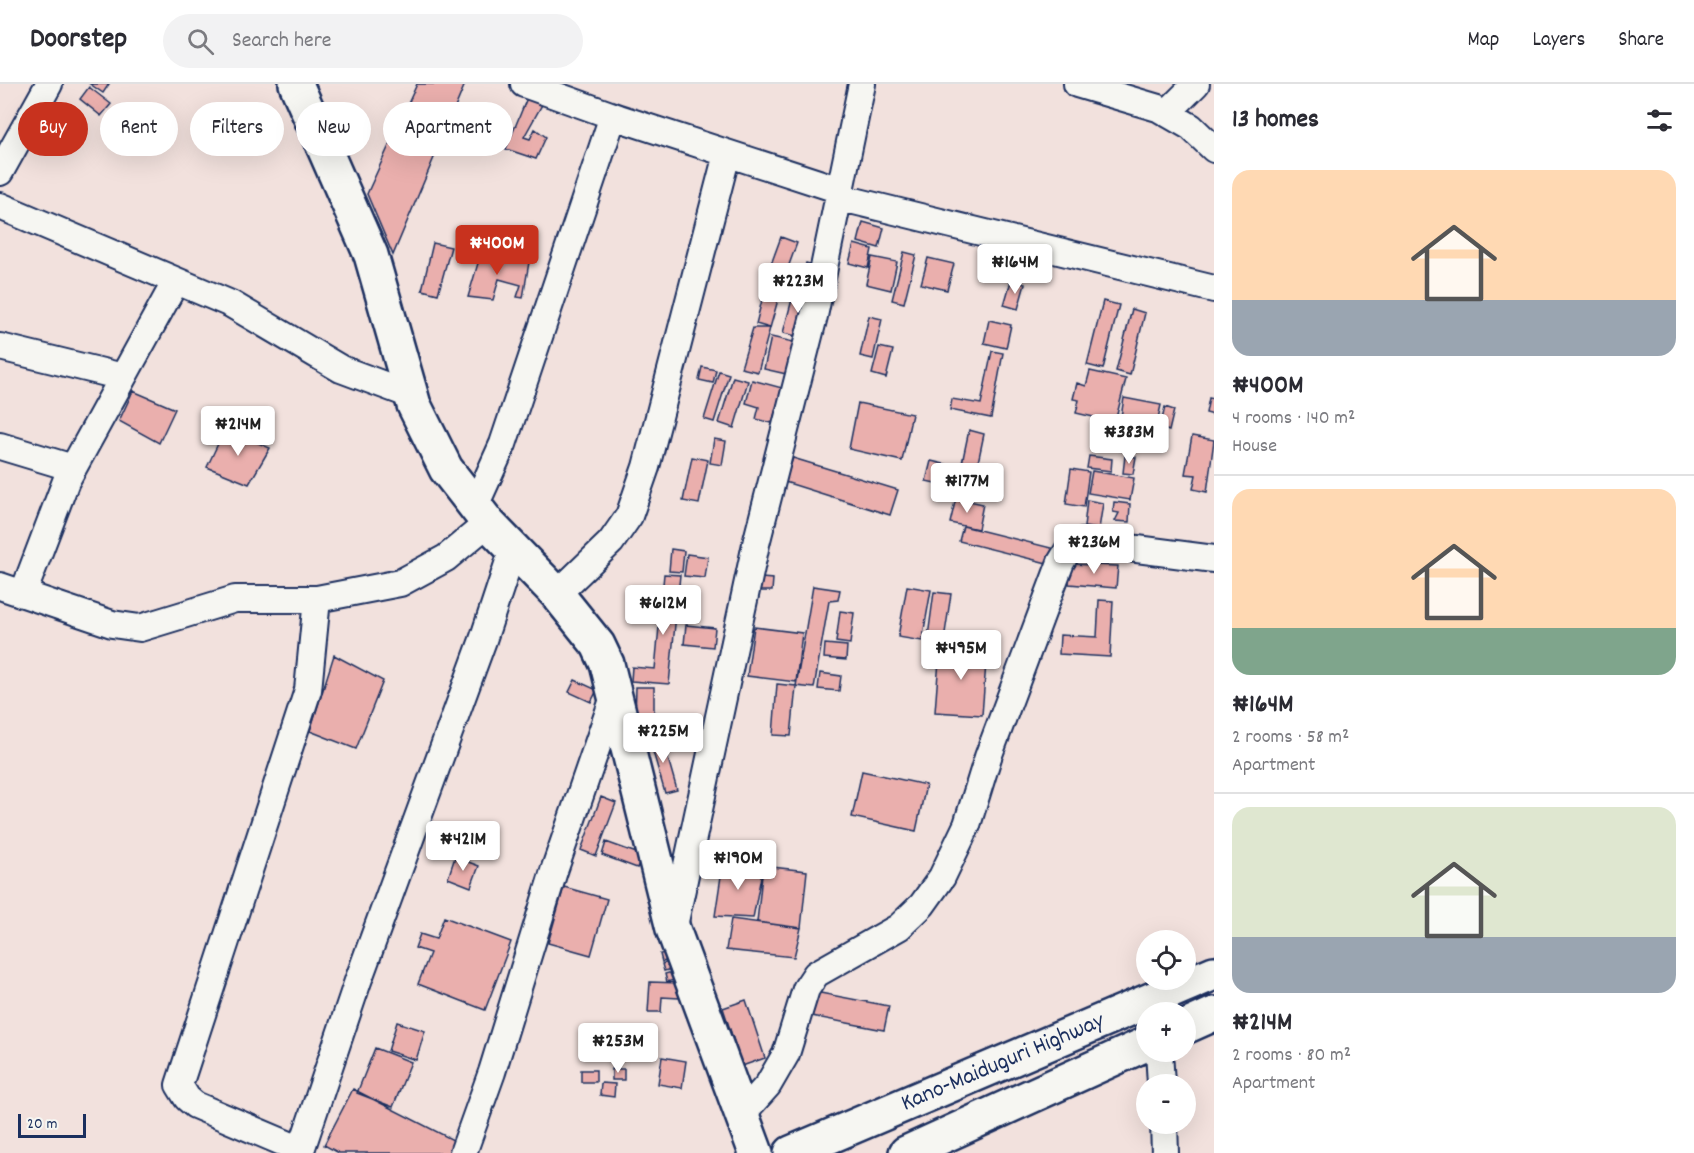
<!DOCTYPE html>
<meta charset="utf-8">
<style>
:root{--surface:#fff;--page:#f2f2f3;--text:#2b2b33;--muted:#7c7c81;--line:#e1e1e2;--accent:#c8321e}
body{margin:0;font-family:Dekko,sans-serif;background:var(--page);color:var(--text);height:100vh;display:flex;flex-direction:column;font-size:22px;white-space:nowrap}
*{box-sizing:border-box;margin:0}
p{font-size:20px;color:var(--muted)}
.icon{flex:none;width:33px;height:33px;fill:none;stroke:currentColor;stroke-width:2;stroke-linecap:round;stroke-linejoin:round}
.map{position:relative;flex:1;overflow:hidden}
.details{display:flex;flex-direction:column;background:var(--surface);width:480px}
.details>*{flex:none}
.banner{position:absolute;left:18px;top:18px;width:570px;height:54px;display:flex;gap:12px}
.tools{position:absolute;left:1136px;top:846px;display:grid;gap:12px}
.tools a{display:grid;place-items:center;width:60px;height:60px;border-radius:50%;background:var(--surface);box-shadow:0 6px 24px #0002;font-size:30px}
.scale{position:absolute;left:18px;bottom:15px;width:68px;box-sizing:border-box;padding-left:6px;border:3px solid #1b2f5e;border-top:0;font-size:16px;line-height:21px;white-space:nowrap;color:#1b2f5e;-webkit-text-stroke:4px #f6f6f2;paint-order:stroke}
.price{position:absolute;translate:-50% -51px;padding:0 14px;border-radius:6px;background:#fff;color:#222;font-size:20px;line-height:39px;filter:drop-shadow(0 2px 3px #0008)}
.price::after{content:'';position:absolute;left:50%;top:36px;width:18px;height:14px;margin-left:-9px;background:inherit;clip-path:polygon(0 0,100% 0,50% 100%)}
.price.selected{background:var(--accent);color:#fff}
ul{padding:0;list-style:none}
li{display:grid;align-content:center;gap:12px;height:318px;padding:0 18px}
li+li{border-top:2px solid var(--line)}
li span{display:grid;place-items:center;height:186px;border-radius:18px;color:#555}
li>.icon{margin-inline-start:auto}
span .icon{width:108px;height:108px;fill:#fffc;stroke-width:1}
li b{font-size:26px}
h2{display:flex;justify-content:space-between;align-items:center;height:72px;padding:0 18px;font-size:26px}
.pill{padding:0 21px;border-radius:27px;background:var(--surface);box-shadow:0 6px 24px #0002;font-size:21px;line-height:54px}
.pill.selected{background:var(--accent);color:#fff}
header{display:flex;align-items:center;gap:36px;box-sizing:border-box;height:84px;padding:0 30px;background:var(--surface);border-bottom:2px solid var(--line)}
header strong{font-size:28px}
nav{display:flex;gap:33px;margin-inline-start:auto;font-size:21px}
.search{width:420px;height:54px;background:var(--page);display:flex;align-items:center;gap:15px;box-sizing:border-box;padding:0 21px;border-radius:33px;color:var(--muted);font-size:22px}
main{display:flex;flex:1;min-height:0}
.map>svg:first-child{display:block}
</style>
<header>
<strong>Doorstep</strong>
<div class="search"><svg class="icon" aria-label="search" viewBox="0 0 24 24"><circle cx="10" cy="10" r="6"/><path d="M15 15l6 6"/></svg>Search here</div>
<nav><a>Map</a><a>Layers</a><a>Share</a></nav>
</header>
<main>
<div class="map">
<svg width="1214" height="1069" viewBox="0 0 1214 1069">
<rect width="100%" height="100%" fill="#f2e1dd"/>
<filter id="ink" filterUnits="userSpaceOnUse"><feTurbulence type="fractalNoise" baseFrequency=".0167" numOctaves="2"/><feDisplacementMap in="SourceGraphic" scale="12" xChannelSelector="R" yChannelSelector="G"/><feConvolveMatrix kernelMatrix="1 2 1 2 8 2 1 2 1" color-interpolation-filters="sRGB"/></filter>
<g filter="url(#ink)">
<path fill="#eaafad" stroke="#1b2f5e" stroke-width="1.5" d="M90 0H109L103 9Z
M417 0H465L393 171 367 110Z
M89 3 111 20 101 32 80 15Z
M529 9 544 17 524 53 530 55 535 45 546 53 536 75 506 65Z
M863 138 884 144 879 164 858 158Z
M781 153 797 159 782 200 766 194Z
M433 159 451 163 438 210 422 206Z
M854 160 872 165 868 184 849 179Z
M904 168 916 171 904 219 892 216Z
M481 169 529 178 523 214 517 213 521 201 499 195 493 216 468 213Z
M872 173 897 178 891 206 866 200Z
M928 174 954 180 947 206 921 200Z
M806 179 817 182 809 209 798 206Z
M1011 197 1025 200 1018 225 1004 221Z
M766 200 781 205 770 244 756 240Z
M794 208 812 212 801 253 783 249Z
M1103 217 1119 221 1103 285 1087 281Z
M1132 225 1145 229 1130 291 1116 287Z
M869 232 882 235 873 275 860 272Z
M989 236 1011 241 1006 264 984 259Z
M753 244H770L758 288 741 284Z
M771 253 798 259 791 291 764 285Z
M879 263 893 266 886 294 872 290Z
M992 267 1003 269 991 334 950 326 952 315 981 320Z
M702 283 716 286 713 299 699 296Z
M719 287 729 290 714 338 704 335Z
M1090 287 1126 295 1115 338 1076 329 1079 316 1073 315 1077 299 1086 302Z
M733 293 748 297 734 344 719 339Z
M752 296 782 304 772 339 756 335 759 323 746 319Z
M133 307 175 325 159 359 119 337Z
M1124 314 1161 321 1157 339 1121 333Z
M1209 314 1214 315V331L1206 329Z
M858 319 912 330 902 377 849 365Z
M1165 323 1174 326 1169 347 1160 344Z
M225 345 270 364 249 400 207 383Z
M969 346 984 350 972 407 926 397 931 377 961 384Z
M1192 352 1214 356 1207 408 1193 405 1196 391 1185 390Z
M714 355 726 357 722 381 710 379Z
M1089 372 1112 375 1111 387 1087 384Z
M1125 372 1136 373 1133 390 1123 389Z
M692 373 708 376 699 420 683 417Z
M793 374 898 406 890 431 785 398Z
M1071 385 1089 388 1084 423 1066 420Z
M1092 387 1134 394 1130 416 1088 409Z
M956 414 983 420 978 445 950 439Z
M1087 416 1103 419 1099 445 1084 443Z
M1114 418 1130 420 1129 438 1115 437 1119 429 1113 428Z
M963 442 1055 465 1051 480 959 457Z
M671 465 684 467 682 488 669 487Z
M687 470 708 473 705 494 684 492Z
M1070 480 1118 482 1116 504 1069 500Z
M664 490 680 491 669 600 631 597 632 583 655 585Z
M761 494 773 495 772 507H760Z
M813 502 840 506 838 516 829 517 814 604 796 602Z
M907 502 931 506 922 557 898 553Z
M934 508 951 510 943 562 927 560Z
M1099 516 1113 517 1110 573 1059 570 1060 551 1097 553Z
M840 527 854 529 850 560 836 558Z
M686 541 715 544 713 563 684 560Z
M754 543 802 549 796 598 747 592Z
M825 560 847 562 846 576 824 574Z
M940 563 987 566 982 631 935 628Z
M334 571 383 597 356 665 310 647Z
M820 589 841 592 839 607 818 605Z
M575 596 597 606 591 618 569 608Z
M777 600 796 602 791 652 773 651Z
M636 603H654V637L635 636Z
M667 635 708 640 706 659 665 654Z
M661 650 677 706 665 709 649 654Z
M862 687 926 701 916 747 852 733Z
M601 713 616 719 596 772 581 766Z
M606 758 642 771 637 784 602 771Z
M455 773 479 782 471 803 448 794Z
M723 779 763 782 753 834 715 832Z
M763 782 807 787 801 844 757 838Z
M564 803 607 815 591 871 548 859Z
M444 833 511 858 485 926 418 900 430 869 415 864 420 850 436 855Z
M731 835 801 844 794 873 726 866Z
M671 868 673 875 662 878 660 870Z
M673 877 675 884 664 887 662 880Z
M676 887 678 895 667 898 665 890Z
M650 898 680 899 679 914 662 913 661 928H648Z
M815 908 889 922 884 946 811 932Z
M746 916 765 974 742 982 723 924Z
M397 938 425 947 416 976 388 967Z
M375 964 411 978 393 1023 357 1009Z
M662 973 686 977 682 1004 658 1000Z
M612 985H624V996H612Z
M581 986H596V998H581Z
M601 999 615 1000 614 1013 600 1011Z
M353 1005 459 1059 453 1069H339L324 1061Z"/>
<g fill="none" stroke-linecap="round" stroke-linejoin="round">
<g stroke="#1b2f5e" stroke-width="30">
<path id="street" d="M524 0 619 34 840 106
M1077 0 1158 24 1191 43 1214 65
M1167 29 1196 0
M0 88 49 0
M838 113 1214 205
M0 122 231 220 341 285 411 311
M0 263 123 293
M0 362 73 384
M475 422 503 360 613 32
M0 502 112 540 140 544 235 515H317L400 499 446 474 488 439
M23 510 66 397 176 197
M557 510 611 458 629 432 646 383 727 70
M674 842 756 460 814 232 862 0
M1159 968 1161 1000
M742 1030 768 1001 786 970 806 905 816 890 899 843 922 821 942 793 967 741 988 673 1061 478 1070 463 1083 458 1214 475
M1164 1040 1165 1069
M301 1066 195 1021 187 1014 179 1001 308 606 317 515
M300 1069 358 897 483 556 513 465
M463 1069 492 988 554 787 615 610"/>
</g>
<g stroke="#1b2f5e" stroke-width="38">
<path id="secondary" d="M296 0 371 171 414 321 446 385 488 439 557 510 598 561 607 580 673 845 756 1069"/>
</g>
<g stroke="#1b2f5e" stroke-width="38">
<path id="highway" d="M1185 943 1214 930
M791 1069 1214 889
M906 1069 1146 960"/>
</g>
<use href="#street" stroke="#f6f6f2" stroke-width="26"/>
<use href="#secondary" stroke="#f6f6f2" stroke-width="33"/>
<use href="#highway" stroke="#f6f6f2" stroke-width="33"/>
</g>
</g>
<g text-anchor="middle" dominant-baseline="central" stroke-width="4.5" stroke-linejoin="round" paint-order="stroke">
<g font-size="24" fill="#1b2f5e" stroke="#f6f6f2">
<text transform="translate(1003 979) rotate(-23)">Kano-Maiduguri Highway</text>
</g>
</g>
</svg>
<div class="tools">
<a><svg class="icon" aria-label="locate" viewBox="0 0 24 24"><circle cx="12" cy="12" r="6"/><path d="M12 2v4M12 18v4M2 12h4M18 12h4"/></svg></a>
<a>+</a>
<a>−</a>
</div>
<div class="scale">20 m</div>
<b class="price selected" style="left:497px;top:192px">₦400M</b>
<b class="price" style="left:1015px;top:211px">₦164M</b>
<b class="price" style="left:798px;top:230px">₦223M</b>
<b class="price" style="left:238px;top:373px">₦214M</b>
<b class="price" style="left:1129px;top:381px">₦383M</b>
<b class="price" style="left:967px;top:430px">₦177M</b>
<b class="price" style="left:1094px;top:491px">₦236M</b>
<b class="price" style="left:663px;top:552px">₦612M</b>
<b class="price" style="left:961px;top:597px">₦495M</b>
<b class="price" style="left:663px;top:680px">₦225M</b>
<b class="price" style="left:463px;top:788px">₦421M</b>
<b class="price" style="left:738px;top:807px">₦190M</b>
<b class="price" style="left:618px;top:990px">₦253M</b>
<div class="banner">
<a class="pill selected">Buy</a>
<a class="pill">Rent</a>
<a class="pill">Filters</a>
<a class="pill">New</a>
<a class="pill">Apartment</a>
</div>
</div>
<section class="details">
<h2>13 homes<svg class="icon" aria-label="filters" viewBox="0 0 24 24"><path d="M4 7h16M4 17h16"/><circle cx="9" cy="7" r="2"/><circle cx="15" cy="17" r="2"/></svg></h2>
<ul>
<li><span style="background:linear-gradient(#ffd9b3 70%,#9aa5b1 0)"><svg class="icon" aria-label="home" viewBox="0 0 24 24"><path d="M3 11l9-7 9 7M6 9v11h12V9"/></svg></span><div><b>₦400M</b><p>4 rooms · 140 m²</p><p>House</p></div></li>
<li><span style="background:linear-gradient(#ffd9b3 75%,#7fa58c 0)"><svg class="icon" aria-label="home" viewBox="0 0 24 24"><path d="M3 11l9-7 9 7M6 9v11h12V9"/></svg></span><div><b>₦164M</b><p>2 rooms · 58 m²</p><p>Apartment</p></div></li>
<li><span style="background:linear-gradient(#dfe7d0 70%,#9aa5b1 0)"><svg class="icon" aria-label="home" viewBox="0 0 24 24"><path d="M3 11l9-7 9 7M6 9v11h12V9"/></svg></span><div><b>₦214M</b><p>2 rooms · 80 m²</p><p>Apartment</p></div></li>
</ul>
</section>
</main>
